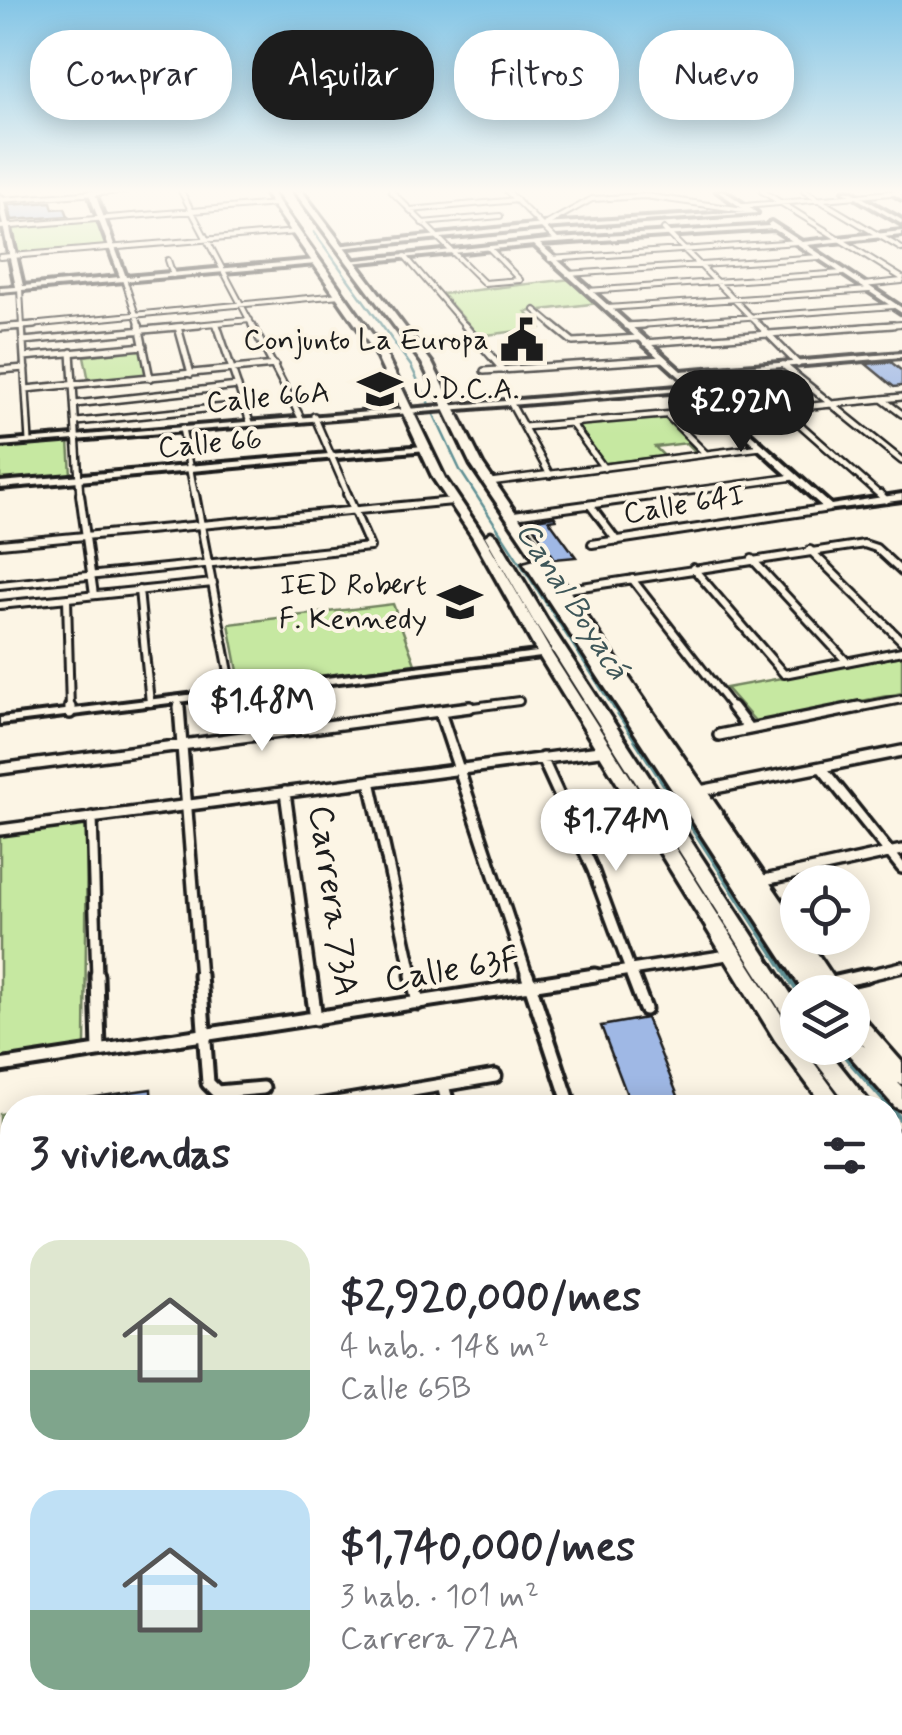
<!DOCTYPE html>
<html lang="es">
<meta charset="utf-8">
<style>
:root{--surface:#fff;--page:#f2f2f3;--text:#2b2b33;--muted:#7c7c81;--accent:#1c1c1c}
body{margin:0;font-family:Mynerve,sans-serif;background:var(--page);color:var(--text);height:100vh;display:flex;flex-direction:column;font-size:38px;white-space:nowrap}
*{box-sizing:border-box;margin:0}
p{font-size:32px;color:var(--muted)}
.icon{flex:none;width:55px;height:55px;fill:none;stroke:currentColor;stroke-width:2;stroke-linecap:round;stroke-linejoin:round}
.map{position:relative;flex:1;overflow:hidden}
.side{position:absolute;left:0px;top:1095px;width:902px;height:640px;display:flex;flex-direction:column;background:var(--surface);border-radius:40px 40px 0 0;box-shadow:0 5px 25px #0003}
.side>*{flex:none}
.banner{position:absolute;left:30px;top:30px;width:842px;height:90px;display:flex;gap:20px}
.tools{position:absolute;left:780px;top:865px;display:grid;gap:20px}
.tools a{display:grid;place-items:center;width:90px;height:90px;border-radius:50%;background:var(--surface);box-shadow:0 5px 25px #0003;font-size:50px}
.price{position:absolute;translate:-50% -85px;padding:0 22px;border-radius:35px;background:#fff;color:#222;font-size:32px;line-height:65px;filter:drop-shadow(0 2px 5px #0008)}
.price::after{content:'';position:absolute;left:50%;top:60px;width:30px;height:22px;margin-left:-15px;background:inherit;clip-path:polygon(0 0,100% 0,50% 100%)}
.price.on{background:var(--accent);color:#fff}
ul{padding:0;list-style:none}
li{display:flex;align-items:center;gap:30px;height:250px;padding:0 30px}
li span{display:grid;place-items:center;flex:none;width:280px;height:200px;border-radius:30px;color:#555}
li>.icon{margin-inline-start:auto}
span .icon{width:120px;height:120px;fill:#fffc;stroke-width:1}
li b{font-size:42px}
h2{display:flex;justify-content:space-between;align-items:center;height:120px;padding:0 30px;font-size:42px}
.pill{padding:0 35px;border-radius:40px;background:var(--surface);box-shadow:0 5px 25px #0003;font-size:35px;line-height:90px}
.pill.on{background:var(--accent);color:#fff}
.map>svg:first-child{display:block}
</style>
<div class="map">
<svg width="902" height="1735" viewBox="0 0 902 1735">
<rect width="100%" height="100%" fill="#fcf5e5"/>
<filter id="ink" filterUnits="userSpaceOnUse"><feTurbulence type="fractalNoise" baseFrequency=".01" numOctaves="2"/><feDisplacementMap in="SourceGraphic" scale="20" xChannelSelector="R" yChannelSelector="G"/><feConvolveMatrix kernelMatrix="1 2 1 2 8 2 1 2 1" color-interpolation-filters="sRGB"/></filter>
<g filter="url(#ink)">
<path fill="#c6e8a1" stroke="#71825e" stroke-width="2.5" d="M99 219 108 247 17 255 13 227Z
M571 279 598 303 526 312 540 328 479 336 442 294Z
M144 349 148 375 89 381 84 356Z
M667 417 700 449 695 451 687 443 655 447 664 456 701 452 598 464 573 426Z
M69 440 71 475 0 482V446Z
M393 604 415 664 241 687 229 624Z
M902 656V693L756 722 726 688Z
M87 821 85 1046 0 1059V832Z
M12 1112V1324L0 1326V1114Z"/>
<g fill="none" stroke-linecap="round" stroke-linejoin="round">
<path stroke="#609094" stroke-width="2.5" d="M314 232 411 366 460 470 615 710"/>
<path stroke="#609094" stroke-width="4" d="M614 707 789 978"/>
<path stroke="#609094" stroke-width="5" d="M787 975 798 992
M838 1048 902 1121"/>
</g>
<path fill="#9fb8e5" stroke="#1c1c1c" stroke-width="2.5" d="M51 202 53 209 65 208 68 216 12 220 8 205Z
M891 362 902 371V386L894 387 866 364Z
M554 516 556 519 549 520 576 557 555 559 529 520Z
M646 1018 683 1108H632L601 1026Z
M151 1089 152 1108H60V1102Z"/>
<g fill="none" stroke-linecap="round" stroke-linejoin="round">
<g stroke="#1c1c1c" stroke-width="8">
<path id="street-far5" d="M181 191 253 327
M391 191 484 283 520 280
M507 191 557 241
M762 191 902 278
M804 191 902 249
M0 200 125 191
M745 206 902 192
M410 210 517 200
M422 223 500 216
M543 226 592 199 645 196 751 211
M0 227 276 204
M664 229 761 327
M489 248 520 280
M405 256 466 327
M0 257 296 232
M550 259 798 242
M168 260 173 275
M568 274 820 257
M124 279 140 327
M863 285 902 281
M20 289 22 327
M587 291 843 273
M607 308 870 290
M535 310 555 327
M216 323 217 327
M626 326 894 306
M9 327 340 295
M172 327 250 320
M859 327 902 324"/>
</g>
<g stroke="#1c1c1c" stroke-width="10">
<path id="street-far4" d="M22 325 29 441
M139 325 150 378
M217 325 250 422
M252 325 301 418
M464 325 503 370
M552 325 573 342 639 338
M759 325 798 364
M626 326 644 325
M178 327 191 374
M0 328 34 325
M23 341 199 325
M645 343 893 325
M71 352 80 497
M24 357 144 346
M783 365 902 461
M0 370 25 368
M484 371 663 359
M696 388 719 386
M26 389 275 365
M760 389 882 497
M882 399 902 414
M510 402 550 475
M75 404 238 386
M782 409 902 397
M667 415 706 454
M314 416 349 497
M77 422 244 405
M571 423 604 468
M524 427 720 410
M182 428 195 497
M490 482 761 447
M648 497 794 477"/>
</g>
<g stroke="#1c1c1c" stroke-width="12">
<path id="street-far3" d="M80 494 94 595
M195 494 233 693
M880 494 886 500
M590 505 617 541
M514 515 666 494
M0 544 453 501
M592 544 829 508
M810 550 902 641
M752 559 847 662
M693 568 784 674 902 651
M632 579 734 710
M0 585 370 547 347 494
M139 590 150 703
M562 590 864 544 876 548 902 572
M67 598 70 710
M0 605 213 583
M178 700 179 710
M451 710 519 701
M846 710 902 699"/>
</g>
<g stroke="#1c1c1c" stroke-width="16">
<path id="street-far2" d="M70 707V713
M179 707 200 978
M732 707 749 729
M440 712 528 978
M719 735 859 707
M542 758 593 870 633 978
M821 767 902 868
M0 769 470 707
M370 781 413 978
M700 791 902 751
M285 792 310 978
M92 817 97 978
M0 830 607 750
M760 881 902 850
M579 978 734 954
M856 978 902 967"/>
</g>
<g stroke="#1c1c1c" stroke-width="19">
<path id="street-far1" d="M97 975 99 1051
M200 975 208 1083 217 1092 263 1088
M310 975 316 1019
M412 975 418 1003
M527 975 571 1108
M632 975 645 1009
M828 984 867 975
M0 1066 595 975
M443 1085 449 1108
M306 1108 495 1076"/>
</g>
<g stroke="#1c1c1c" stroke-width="21">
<path id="street" d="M890 1595 902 1593
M890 1643 902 1678
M532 1722 534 1735
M721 1722 724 1735
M197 1735 204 1733"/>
</g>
<g stroke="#1c1c1c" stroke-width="8">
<path id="secondary" d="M88 191H94L126 277 316 260 319 262 316 264 0 292V288L16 287 0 211V196L3 198 23 286 120 277Z
M717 191H724L757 213 543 228 339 248 336 246 543 224 748 212Z
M844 191H851L902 220V224Z
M888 191H895L902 195V199Z
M771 222 802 242 902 231V235L807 245 902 308V313L774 229 540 244 681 371 902 353V357L685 375 831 505 902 494V500L826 510 694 390 0 446V442L690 386 534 245 351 263 348 261 557 239 769 226 768 224Z
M424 446H427V450L0 488V482Z
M545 651 549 652V656L0 724V718Z
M902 1210V1224L890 1226V1212Z
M902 1238V1252L890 1254V1240Z
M12 1352V1368L0 1370V1354Z
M12 1389V1407L0 1409V1391Z
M323 1722H345L346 1735H324Z"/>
</g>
<g stroke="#1c1c1c" stroke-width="7">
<path id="highway" d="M263 191H271L384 351 445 478 484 536 552 654 798 1041V1048H803L847 1108H825L775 1040 538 654 472 536 433 478 374 351Z
M294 191H302L432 363 483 465 798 924V938H807L843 992H804L524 563 535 560 471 465 422 363Z
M491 532 497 536 548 622 798 1005V1029L791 1027 534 622 485 536Z
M852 1011 859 1013 902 1062V1084L898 1083 902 1087V1110L895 1107 843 1048H852V1038L865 1047 852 1032Z
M805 1048H826L874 1108H851Z
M890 1127 902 1134V1158L890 1151Z
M890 1157 902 1164V1188L890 1181Z
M902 1247V1267L890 1270V1250Z"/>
</g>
<use href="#street-far5" stroke="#fcf5e5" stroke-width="4"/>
<use href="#street-far4" stroke="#fcf5e5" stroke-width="5"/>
<use href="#street-far3" stroke="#fcf5e5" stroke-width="6"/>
<use href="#street-far2" stroke="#fcf5e5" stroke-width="9"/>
<use href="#street-far1" stroke="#fcf5e5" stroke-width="11"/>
<use href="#street" stroke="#fcf5e5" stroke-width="14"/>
<use href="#secondary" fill="#fcf5e5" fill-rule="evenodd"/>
<use href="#highway" fill="#fcf5e5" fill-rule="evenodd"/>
</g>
</g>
<linearGradient id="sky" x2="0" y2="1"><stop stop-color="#83c5e6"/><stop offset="0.44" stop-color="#fefaf3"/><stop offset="1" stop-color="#fefaf3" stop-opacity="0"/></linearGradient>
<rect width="902" height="434" fill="url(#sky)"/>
<defs>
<g id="civic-bare" transform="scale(3.45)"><path d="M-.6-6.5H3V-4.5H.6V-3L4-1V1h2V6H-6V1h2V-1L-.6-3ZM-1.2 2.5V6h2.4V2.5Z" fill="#1c1c1c" stroke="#fcf5e5" stroke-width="2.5" paint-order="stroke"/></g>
<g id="university-bare" transform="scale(3.45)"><path d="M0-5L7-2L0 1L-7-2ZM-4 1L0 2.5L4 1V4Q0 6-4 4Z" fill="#1c1c1c" stroke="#fcf5e5" stroke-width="2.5" paint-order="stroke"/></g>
<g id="school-bare" transform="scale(3.45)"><path d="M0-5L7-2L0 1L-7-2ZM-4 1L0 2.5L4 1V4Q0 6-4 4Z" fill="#1c1c1c" stroke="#fcf5e5" stroke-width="2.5" paint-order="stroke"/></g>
</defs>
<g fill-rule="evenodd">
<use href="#civic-bare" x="522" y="340"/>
<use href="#university-bare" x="380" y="389"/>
<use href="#school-bare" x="460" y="602"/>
</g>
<g text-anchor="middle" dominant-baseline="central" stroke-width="8" stroke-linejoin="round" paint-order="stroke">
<g font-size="30" fill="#1c1c1c" stroke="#fcf5e5" text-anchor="end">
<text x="489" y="340">Conjunto La Europa</text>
<text x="413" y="389" text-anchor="start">U.D.C.A.</text>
<text x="427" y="585">IED Robert<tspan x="427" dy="34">F. Kennedy</tspan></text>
</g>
<g font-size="30" fill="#1c1c1c" stroke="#fcf5e5">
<text transform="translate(268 398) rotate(-5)">Calle 66A</text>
<text transform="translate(210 444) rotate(-5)">Calle 66</text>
<text transform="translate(684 505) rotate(-9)">Calle 64I</text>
</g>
<g font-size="32" font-style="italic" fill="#3e5658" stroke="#fcf5e5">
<text transform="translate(572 601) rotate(57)">Canal Boyacá</text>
</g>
<g font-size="35" fill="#1c1c1c" stroke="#fcf5e5">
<text transform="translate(333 901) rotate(82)">Carrera 73A</text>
<text transform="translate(452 970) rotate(-9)">Calle 63F</text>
</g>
</g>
</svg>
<div class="tools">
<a><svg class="icon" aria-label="locate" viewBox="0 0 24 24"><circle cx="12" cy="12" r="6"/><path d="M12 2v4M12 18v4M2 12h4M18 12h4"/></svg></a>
<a><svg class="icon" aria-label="layers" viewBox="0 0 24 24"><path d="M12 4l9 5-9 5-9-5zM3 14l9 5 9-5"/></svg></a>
</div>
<b class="price on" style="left:741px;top:455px">$2.92M</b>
<b class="price" style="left:262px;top:754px">$1.48M</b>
<b class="price" style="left:616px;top:874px">$1.74M</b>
<div class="banner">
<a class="pill">Comprar</a>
<a class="pill on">Alquilar</a>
<a class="pill">Filtros</a>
<a class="pill">Nuevo</a>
</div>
<section class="side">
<h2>3 viviendas<svg class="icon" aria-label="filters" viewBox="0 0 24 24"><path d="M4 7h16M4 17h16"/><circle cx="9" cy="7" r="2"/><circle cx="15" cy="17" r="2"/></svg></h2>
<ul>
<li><span style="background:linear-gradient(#dfe7d0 65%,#7fa58c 0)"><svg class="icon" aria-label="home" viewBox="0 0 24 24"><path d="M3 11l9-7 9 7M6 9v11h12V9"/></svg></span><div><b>$2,920,000/mes</b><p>4 hab. · 148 m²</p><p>Calle 65B</p></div></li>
<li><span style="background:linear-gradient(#bfe0f5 60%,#7fa58c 0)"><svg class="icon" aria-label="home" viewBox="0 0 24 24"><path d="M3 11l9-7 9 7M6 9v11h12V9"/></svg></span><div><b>$1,740,000/mes</b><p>3 hab. · 101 m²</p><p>Carrera 72A</p></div></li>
</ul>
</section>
</div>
